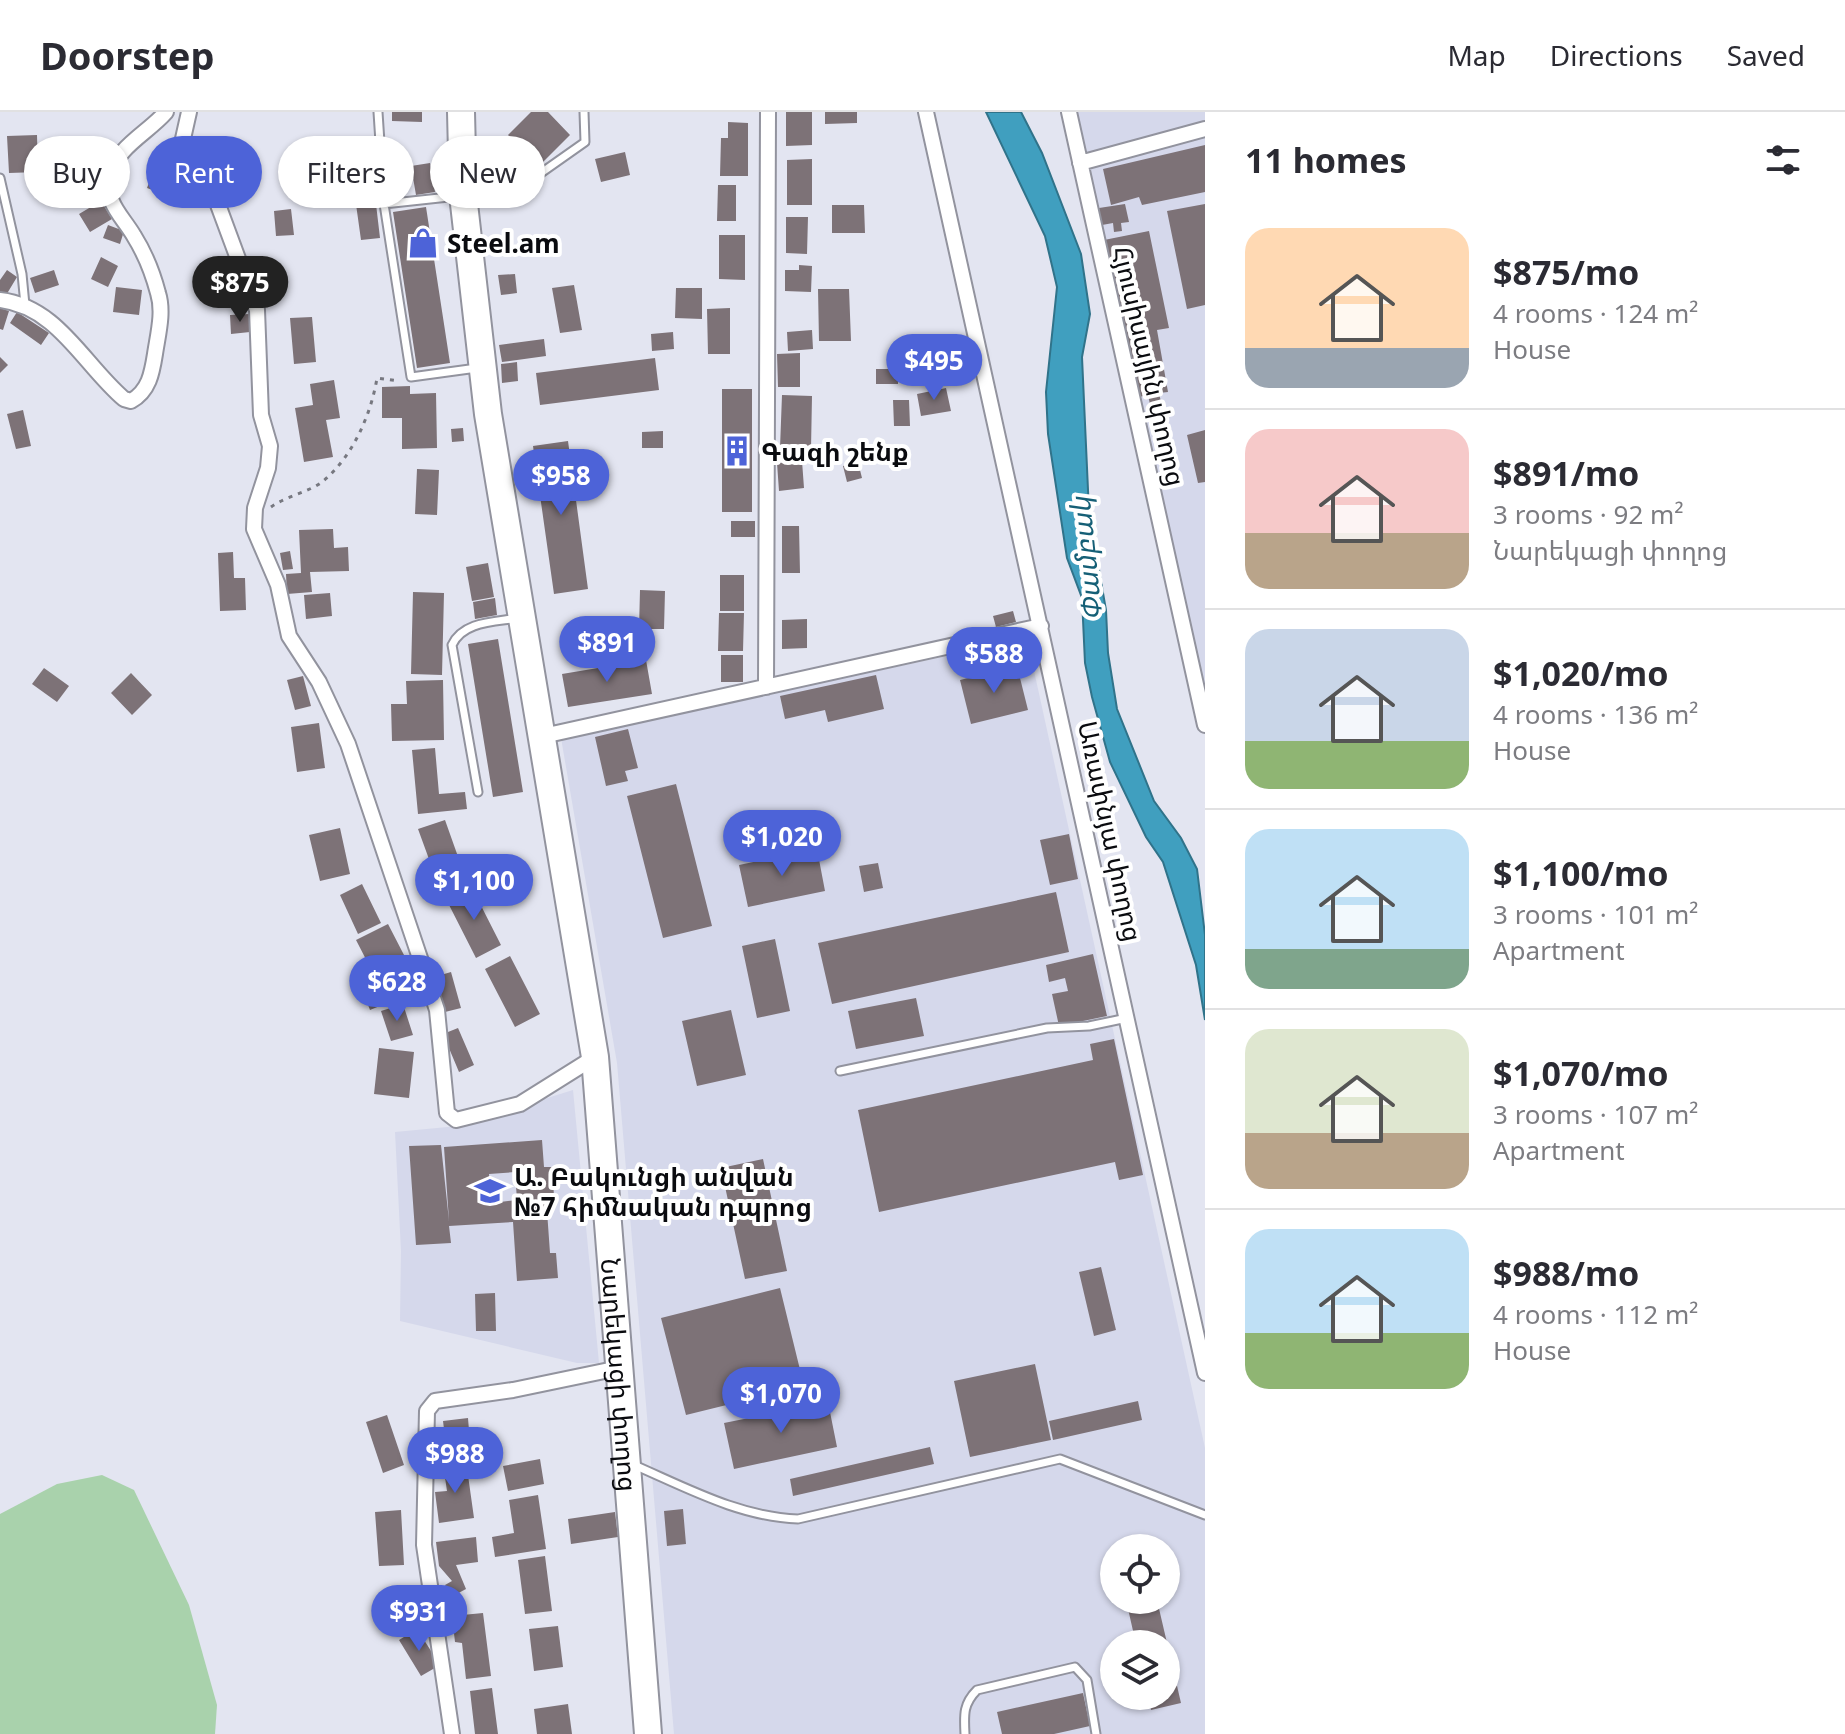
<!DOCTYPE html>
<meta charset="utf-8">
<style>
:root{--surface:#fff;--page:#f7f7f7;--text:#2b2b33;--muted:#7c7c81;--line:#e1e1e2;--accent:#4d63d8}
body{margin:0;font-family:"Noto Sans","Noto Sans Armenian",sans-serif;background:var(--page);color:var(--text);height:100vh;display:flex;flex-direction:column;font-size:30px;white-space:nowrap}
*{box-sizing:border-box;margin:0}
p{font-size:26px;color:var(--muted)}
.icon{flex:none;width:44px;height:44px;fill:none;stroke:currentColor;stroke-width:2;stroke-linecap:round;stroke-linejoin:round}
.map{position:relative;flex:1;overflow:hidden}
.drawer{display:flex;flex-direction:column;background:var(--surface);width:640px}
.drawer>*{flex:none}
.guide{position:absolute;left:24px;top:24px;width:760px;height:72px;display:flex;gap:16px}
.tools{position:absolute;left:1100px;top:1422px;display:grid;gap:16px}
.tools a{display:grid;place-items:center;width:80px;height:80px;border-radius:50%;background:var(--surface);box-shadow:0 2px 6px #0004;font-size:40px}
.price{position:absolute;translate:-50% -68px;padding:0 18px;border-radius:28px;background:var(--accent);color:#fff;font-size:26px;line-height:52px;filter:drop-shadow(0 2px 4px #0008)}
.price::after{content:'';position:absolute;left:50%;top:48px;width:24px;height:18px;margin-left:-12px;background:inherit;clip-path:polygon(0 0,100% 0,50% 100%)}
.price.active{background:#222;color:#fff}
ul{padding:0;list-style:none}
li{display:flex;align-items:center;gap:24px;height:200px;padding:0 40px}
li+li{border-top:2px solid var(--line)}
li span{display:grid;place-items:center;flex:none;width:224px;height:160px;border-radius:24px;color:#555}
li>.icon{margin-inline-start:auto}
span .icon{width:96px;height:96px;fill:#fffc;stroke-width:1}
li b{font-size:34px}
h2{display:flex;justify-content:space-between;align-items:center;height:96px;padding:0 40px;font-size:34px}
.chip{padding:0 28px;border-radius:36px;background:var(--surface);box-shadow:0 2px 6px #0004;font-size:28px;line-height:72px}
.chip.active{background:var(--accent);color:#fff}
header{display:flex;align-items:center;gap:48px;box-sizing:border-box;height:112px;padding:0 40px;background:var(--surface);border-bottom:2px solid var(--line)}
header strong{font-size:38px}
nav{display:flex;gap:44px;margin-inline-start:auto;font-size:28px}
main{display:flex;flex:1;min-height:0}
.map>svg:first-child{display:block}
</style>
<header>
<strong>Doorstep</strong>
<nav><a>Map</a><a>Directions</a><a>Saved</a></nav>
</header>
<main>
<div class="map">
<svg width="1205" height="1622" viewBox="0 0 1205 1622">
<rect width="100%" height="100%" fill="#e3e5f1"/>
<path fill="#d5d8eb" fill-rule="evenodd" d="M1073 0H1205V592Z
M1027 527 1205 1336V1622H674L617 951 561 626ZM1114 1436H1166V1488H1114ZM1114 1532H1166V1584H1114Z
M573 978 599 1251H577L400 1209 401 1139 395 1020 458 1014Z"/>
<path fill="#a9d2ac" d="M102 1363 134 1378 189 1493 217 1593 215 1622H0V1402L57 1372Z"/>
<path fill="#409fbf" stroke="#30738a" stroke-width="2" d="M986 0H1021L1042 41 1081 142 1090 202 1082 245 1089 400 1106 498 1108 541 1117 597 1154 689 1181 726 1197 757 1205 823V908L1196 853 1163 750 1146 725 1110 650 1092 585 1085 551 1082 486 1067 446 1048 322 1046 280 1057 175 1045 124Z"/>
<path fill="#7d7277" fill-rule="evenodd" d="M392 0H422V10L392 9Z
M531 0H548L570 23 539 54 508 23Z
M786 0H812V33L786 34Z
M825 0H857V11L825 12Z
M728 10 748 11V64H720L721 26H728Z
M37 23 38 60 9 61 7 24Z
M489 24 505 26 502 42 487 40Z
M1205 33V80L1142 93 1139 85 1111 93 1103 57Z
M67 40H82V75H66Z
M625 40 630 63 601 70 595 47Z
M812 47V93H787V48Z
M157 49 184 59 174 86 147 76Z
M430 51 435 80 416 83 411 54Z
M245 58 251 80 227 86 221 64Z
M486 63H507V80H486Z
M530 65 532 85 516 86 514 66Z
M718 73H736V109H717Z
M374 75 380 126 361 128 354 78Z
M101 89 112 107 90 120 79 102Z
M1125 92 1129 110 1121 111 1122 119 1114 120 1113 111 1102 113 1099 96Z
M1205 92V193L1187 197 1167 99Z
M832 93H864L865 121H832Z
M426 95 450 251 417 256 393 100Z
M291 97 294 123 276 124 274 99Z
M786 105H808L807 142 786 141Z
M108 113 124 119 120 132 103 126Z
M1149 119 1169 216 1157 218 1168 280 1159 281 1163 299 1152 302 1148 283 1139 285 1104 128Z
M719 123H745V168L719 167Z
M101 145 118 154 108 175 91 167Z
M799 153 812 154 811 180 785 179V158H799Z
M7 158 17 165 5 185 0 181V168Z
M54 158 59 173 35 181 30 166Z
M515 162 517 181 501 183 498 163Z
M574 173 582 218 560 221 552 176Z
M116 175 142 178 139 203 113 200Z
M676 176H702V207L675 206Z
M818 177H849L851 229H819Z
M0 196 9 199 3 218 0 217Z
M730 196V242H708L707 197Z
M17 200 49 221 41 233 10 211Z
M249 202 250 220 231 222 230 203Z
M312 205 316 250 294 252 290 206Z
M812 218 813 237 788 239 787 220Z
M673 220 674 237 652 239 651 222Z
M544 227 546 244 502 250 499 233Z
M800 241V275H778L777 242Z
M0 245 8 253 0 261Z
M655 246 659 278 540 293 536 261Z
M517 250 518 269 502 271 501 252Z
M876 257H898V272H876Z
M334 268 340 306 326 308 333 345 304 350 295 296 313 293 310 272Z
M410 274V282L436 281 437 336 402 337V306H382V275Z
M946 276 951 299 921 304 917 282Z
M722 277H752V400H722Z
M782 283 812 284 811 337 780 336Z
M893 288H909L910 314H894Z
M23 298 31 334 16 337 7 302Z
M463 316 464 329 452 330 451 317Z
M1205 318V370L1198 371 1187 323Z
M663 319V336H642V320Z
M568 329 588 477 554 482 533 334Z
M802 349 804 376 779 379 777 351Z
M858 350 862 366 847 370 843 354Z
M417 357 439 358 437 403 415 402Z
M731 409H755V425H731Z
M782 414H799L800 461H782Z
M333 417 334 436 348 435 349 459 310 460 312 480 287 482 286 462 301 461 299 418Z
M290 439 293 457 283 458 280 441Z
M233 440 234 466H245L246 498 220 499 218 441Z
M488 451 494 485 472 489 466 455Z
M720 463H744V499H720Z
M640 478 665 479 664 517H639Z
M413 480 444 481 442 563 411 562Z
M330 481 332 504 306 507 304 483Z
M495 486 497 503 475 507 473 490Z
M1013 499 1016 510 996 515 993 504Z
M719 501H744L743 539H718Z
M807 507V536L782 537V508Z
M498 527 523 680 493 685 468 532Z
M721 543H743V570H721Z
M646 548 652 582 568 595 562 562Z
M1017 554 1028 598 971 612 960 568Z
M44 556 69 574 57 590 32 572Z
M131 561 152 583 132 603 111 581Z
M876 563 884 597 828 610 825 598 785 607 780 584Z
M303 564 311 594 295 598 287 568Z
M443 568 444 628 392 629 391 592H407L406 569Z
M319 611 325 656 297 660 291 615Z
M628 617 638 656 625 659 628 669 606 674 595 625Z
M435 636 439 682 465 680 467 697 418 702 412 638Z
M676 672 712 814 663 826 627 684Z
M445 708 467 770 441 780 418 717Z
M340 716 350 762 320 769 309 723Z
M1069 722 1078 767 1050 773 1040 728Z
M817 737 825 779 748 795 739 753Z
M878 751 883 776 864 780 859 754Z
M362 772 381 811 358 822 340 783Z
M471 774 501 833 476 846 446 787Z
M1056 780 1069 840 832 892 818 831Z
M388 812 404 843 372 859 356 828Z
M775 827 790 899 757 906 742 834Z
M1093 842 1107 904 1059 914 1052 882 1068 879 1065 866 1049 870 1046 853Z
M510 844 540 902 515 915 485 857Z
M394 856 404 884 370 898 359 869Z
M451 860 461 896 445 900 434 865Z
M916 886 924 924 856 937 848 899Z
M403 892 413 923 391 929 381 899Z
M731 898 746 963 697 974 682 909Z
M458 916 474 953 459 960 443 922Z
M1114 927 1143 1063 1119 1068 1115 1050 879 1100 858 998 1093 948 1090 932Z
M379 936 414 940 409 986 374 982Z
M542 1028 544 1055H552L554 1084 546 1085 550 1141H556L558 1166 517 1169 513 1110 449 1114 451 1131 416 1133 409 1034 441 1033 449 1109 444 1035ZM515 1060 517 1088 492 1091 489 1062Z
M763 1047 787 1159 745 1167 721 1056Z
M1101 1155 1116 1218 1094 1224 1079 1160Z
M780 1176 804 1274 686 1303 661 1206Z
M495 1181 496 1219H476L475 1182Z
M1035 1252 1051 1328 970 1345 954 1269Z
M1138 1289 1142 1308 1053 1328 1049 1309Z
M828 1290 837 1335 734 1357 724 1311Z
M387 1303 404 1353 383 1361 366 1310Z
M468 1306 470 1331 446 1333 443 1309Z
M930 1335 934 1352 793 1384 790 1367Z
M540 1347 544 1372 508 1379 503 1354Z
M466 1349 474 1406 439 1411 435 1380 447 1379 443 1352Z
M538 1383 546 1437 495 1445 492 1425 514 1421 509 1388Z
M683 1397 686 1432 667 1434 664 1399Z
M401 1398 404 1453 379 1454 375 1400Z
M615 1400 618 1425 571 1432 568 1407Z
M476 1425 478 1450 456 1453 466 1477 451 1485 445 1473 452 1469 439 1454 436 1430Z
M545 1444 552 1499 525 1502 518 1448Z
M1126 1488H1157L1181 1591 1151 1598 1148 1584H1166V1532H1136Z
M483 1501 491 1564 466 1567 462 1531 455 1530 452 1504Z
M558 1514 563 1555 534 1559 529 1517Z
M417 1517 440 1553 421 1564 399 1528Z
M492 1576 498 1622H475L470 1579Z
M1083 1581 1090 1614 1054 1622H1002L997 1600Z
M568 1592 572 1622H537L534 1597Z"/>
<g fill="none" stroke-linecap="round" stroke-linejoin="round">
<g stroke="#92939e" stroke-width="11">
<path id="lane" d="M378 0 384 92 411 265 477 256
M467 52 541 61 585 30 584 0
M0 66 22 162 25 193
M384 92 458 84
M478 680 452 533C463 509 495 510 518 506
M840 959 1047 916 1089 914 1127 906
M634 1353C687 1376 740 1405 798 1407L1060 1347 1205 1403
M965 1622C964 1603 963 1592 977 1578L1075 1555 1087 1568 1096 1622"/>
</g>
<g stroke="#92939e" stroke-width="18">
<path id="street" d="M189 0 180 40 184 52 217 90 257 198 261 303 270 334 268 356 255 396 254 417 278 473 289 524 319 570 348 632 426 864 437 898 447 1001 456 1008 520 992 595 945
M926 0 1205 1261
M1069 0 1205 613
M1080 51 1205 17
M0 188C58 195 83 252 124 287L131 289C149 279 152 261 155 242 158 222 164 200 158 181 153 162 144 140 134 124 121 102 105 92 110 64 116 35 148 21 166 0
M766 575 768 0
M543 624 1041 514
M452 1622 424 1433 427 1299 435 1289 513 1278 619 1256"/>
</g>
<g stroke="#92939e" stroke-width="30">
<g id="highway">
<path id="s1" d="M461 0 463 83 488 302 595 945 648 1622"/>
</g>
</g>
<path stroke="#777880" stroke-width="3" stroke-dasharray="4 6" stroke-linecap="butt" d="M271 395C286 384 307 381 322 370 352 346 371 303 377 266L399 269"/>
<use href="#lane" stroke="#fff" stroke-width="7"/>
<use href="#street" stroke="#fff" stroke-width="14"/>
<use href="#highway" stroke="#fff" stroke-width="26"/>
</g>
<defs>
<g id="shop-bare" transform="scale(2.4)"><path d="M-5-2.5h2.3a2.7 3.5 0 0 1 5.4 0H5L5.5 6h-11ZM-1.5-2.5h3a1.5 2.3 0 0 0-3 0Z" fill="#4d63d8" stroke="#fff" stroke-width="2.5" paint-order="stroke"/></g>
<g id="building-bare" transform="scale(2.4)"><path d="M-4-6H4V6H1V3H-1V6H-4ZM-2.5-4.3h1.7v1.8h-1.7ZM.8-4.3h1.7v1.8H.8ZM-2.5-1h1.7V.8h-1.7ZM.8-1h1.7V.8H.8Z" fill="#4d63d8" stroke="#fff" stroke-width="2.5" paint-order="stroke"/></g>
<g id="school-bare" transform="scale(2.4)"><path d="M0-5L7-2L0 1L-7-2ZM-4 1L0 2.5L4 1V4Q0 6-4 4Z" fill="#4d63d8" stroke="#fff" stroke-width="2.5" paint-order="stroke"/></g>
</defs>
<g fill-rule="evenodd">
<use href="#shop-bare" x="423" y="131"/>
<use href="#building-bare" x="737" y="339"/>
<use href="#school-bare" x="490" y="1079"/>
</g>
<g text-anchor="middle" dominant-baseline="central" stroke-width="8" stroke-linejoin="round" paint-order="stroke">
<g font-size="26" font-weight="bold" fill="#0a0b0f" stroke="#fff" text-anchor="start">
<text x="447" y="131">Steel.am</text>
<text x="761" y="339">Գազի շենք</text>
<text x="514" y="1064">Ա. Բակունցի անվան<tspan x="514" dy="30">№7 հիմնական դպրոց</tspan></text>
</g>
<g font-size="26" fill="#0a0b0f" stroke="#fff">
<text transform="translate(1150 254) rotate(77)">Հյուսիսային փողոց</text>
<text transform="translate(1111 719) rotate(78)">Առափնյա փողոց</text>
<text stroke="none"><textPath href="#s1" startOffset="1274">Նարեկացի փողոց</textPath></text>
</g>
<g font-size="28" font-style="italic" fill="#155f76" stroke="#fff">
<text transform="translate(1085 447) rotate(-96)">Փամբակ</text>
</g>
</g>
</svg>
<div class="tools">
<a><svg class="icon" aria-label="locate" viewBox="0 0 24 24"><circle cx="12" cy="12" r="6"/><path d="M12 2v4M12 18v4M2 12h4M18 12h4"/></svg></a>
<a><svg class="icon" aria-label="layers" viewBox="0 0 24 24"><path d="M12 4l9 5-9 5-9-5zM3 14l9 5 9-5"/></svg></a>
</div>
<b class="price active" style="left:240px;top:212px">$875</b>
<b class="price" style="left:934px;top:290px">$495</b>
<b class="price" style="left:561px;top:405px">$958</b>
<b class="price" style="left:607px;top:572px">$891</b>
<b class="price" style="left:994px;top:583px">$588</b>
<b class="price" style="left:782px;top:766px">$1,020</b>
<b class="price" style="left:474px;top:810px">$1,100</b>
<b class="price" style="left:397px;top:911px">$628</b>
<b class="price" style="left:781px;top:1323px">$1,070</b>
<b class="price" style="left:455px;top:1383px">$988</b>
<b class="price" style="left:419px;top:1541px">$931</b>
<div class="guide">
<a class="chip">Buy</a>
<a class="chip active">Rent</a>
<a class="chip">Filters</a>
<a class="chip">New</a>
</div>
</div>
<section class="drawer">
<h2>11 homes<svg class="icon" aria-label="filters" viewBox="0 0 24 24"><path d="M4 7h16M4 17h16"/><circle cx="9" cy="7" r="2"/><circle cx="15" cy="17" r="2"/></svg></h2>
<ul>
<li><span style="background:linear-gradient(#ffd9b3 75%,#9aa5b1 0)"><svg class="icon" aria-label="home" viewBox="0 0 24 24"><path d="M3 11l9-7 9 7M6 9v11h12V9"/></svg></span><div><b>$875/mo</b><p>4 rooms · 124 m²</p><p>House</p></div></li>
<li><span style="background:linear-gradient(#f6c9c9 65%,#b9a48a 0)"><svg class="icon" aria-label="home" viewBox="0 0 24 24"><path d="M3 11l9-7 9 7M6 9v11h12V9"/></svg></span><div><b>$891/mo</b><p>3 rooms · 92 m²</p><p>Նարեկացի փողոց</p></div></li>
<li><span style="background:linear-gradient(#c9d6e8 70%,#8fb573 0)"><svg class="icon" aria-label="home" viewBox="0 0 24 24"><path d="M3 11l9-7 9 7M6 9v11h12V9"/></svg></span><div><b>$1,020/mo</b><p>4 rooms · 136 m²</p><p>House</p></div></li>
<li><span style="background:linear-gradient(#bfe0f5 75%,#7fa58c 0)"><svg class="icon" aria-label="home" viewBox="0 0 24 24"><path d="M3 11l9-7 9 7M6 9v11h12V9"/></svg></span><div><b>$1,100/mo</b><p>3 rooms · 101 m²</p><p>Apartment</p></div></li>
<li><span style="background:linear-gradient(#dfe7d0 65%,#b9a48a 0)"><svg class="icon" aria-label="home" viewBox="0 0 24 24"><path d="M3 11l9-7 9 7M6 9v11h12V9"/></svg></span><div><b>$1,070/mo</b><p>3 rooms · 107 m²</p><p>Apartment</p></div></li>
<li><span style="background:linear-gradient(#bfe0f5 65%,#8fb573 0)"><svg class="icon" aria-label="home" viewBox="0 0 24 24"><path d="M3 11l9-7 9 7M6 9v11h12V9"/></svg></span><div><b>$988/mo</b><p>4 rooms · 112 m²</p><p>House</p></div></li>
</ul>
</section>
</main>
